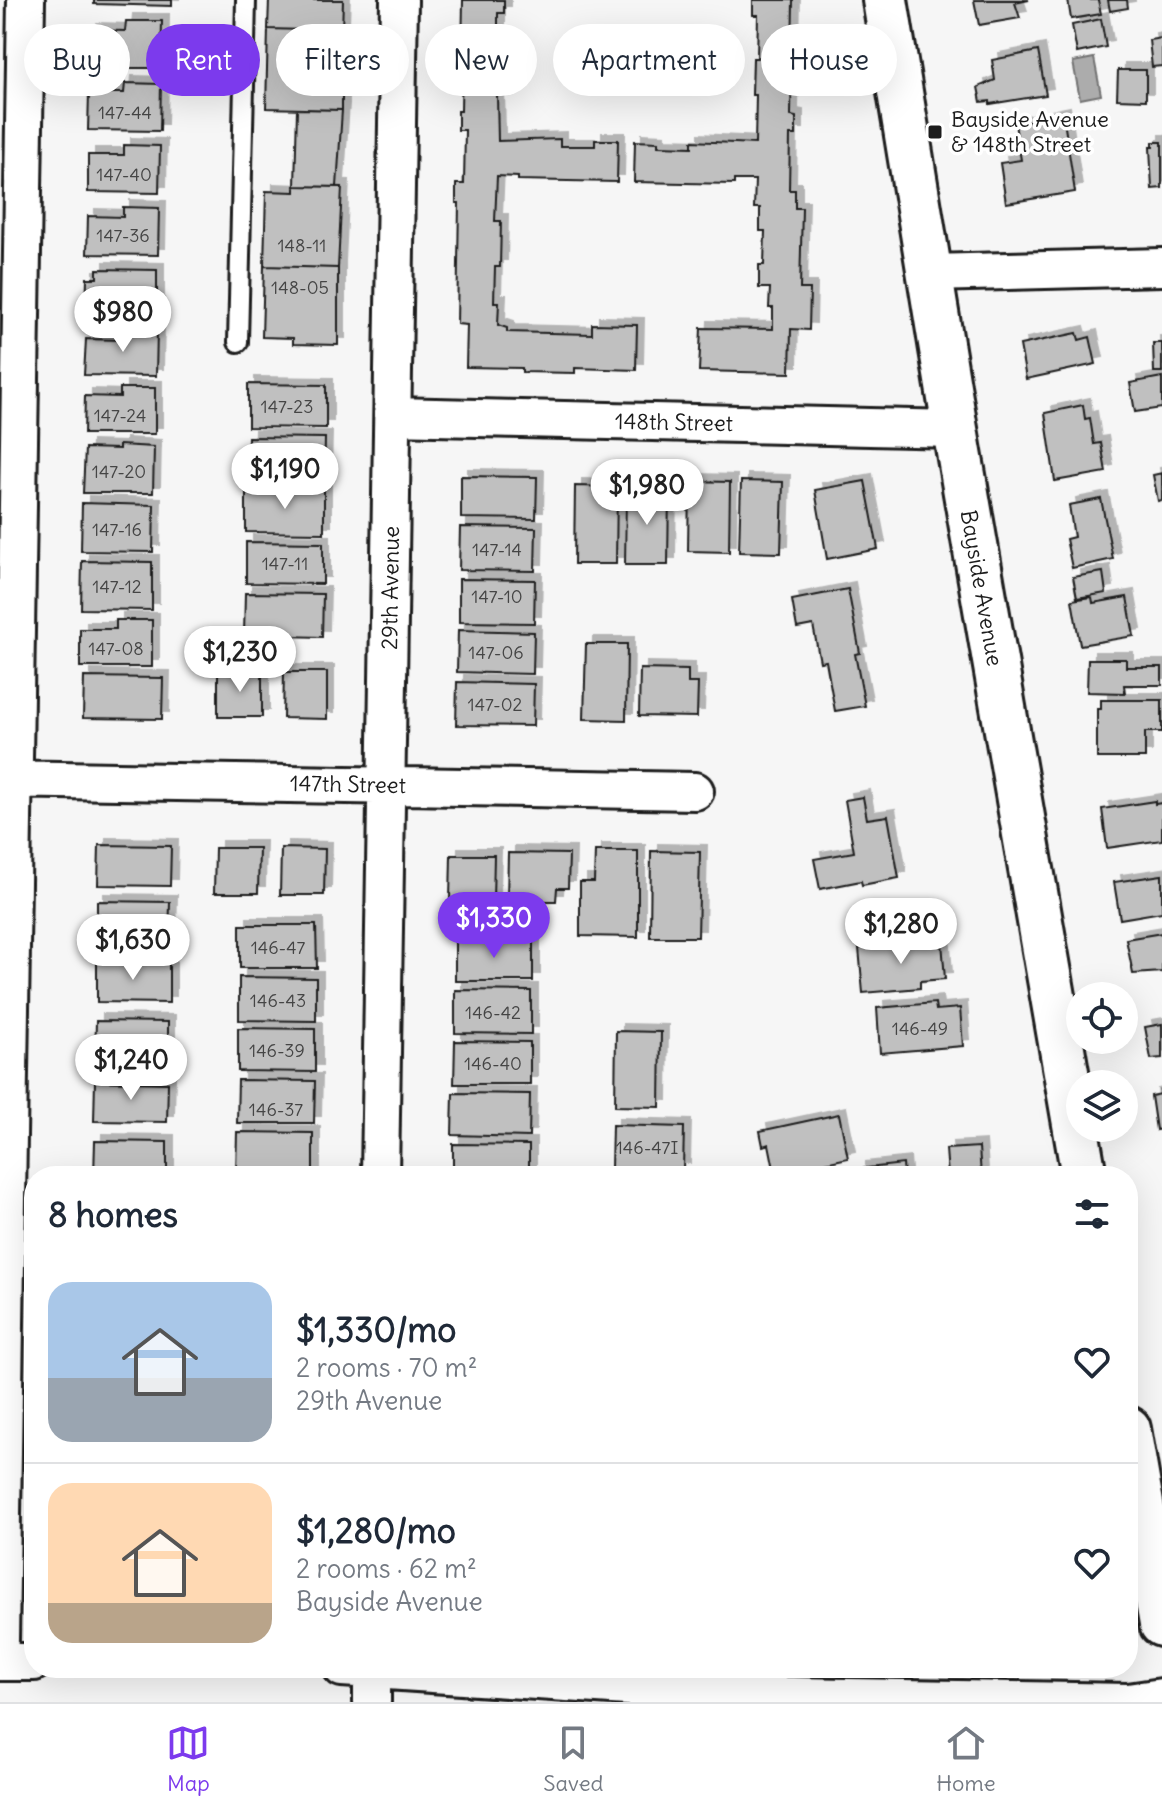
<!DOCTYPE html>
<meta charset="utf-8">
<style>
:root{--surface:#fff;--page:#f2f2f3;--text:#1f2937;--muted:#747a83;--line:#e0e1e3;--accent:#7c3aed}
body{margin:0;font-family:Delius,sans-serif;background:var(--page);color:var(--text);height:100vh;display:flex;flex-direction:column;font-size:30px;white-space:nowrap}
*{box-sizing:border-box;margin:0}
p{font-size:26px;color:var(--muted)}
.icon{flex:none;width:44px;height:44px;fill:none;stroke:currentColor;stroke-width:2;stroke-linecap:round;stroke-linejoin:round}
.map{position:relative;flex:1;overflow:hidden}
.drawer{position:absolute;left:24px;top:1166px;width:1114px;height:512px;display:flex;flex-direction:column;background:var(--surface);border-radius:32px;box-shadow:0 8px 32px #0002}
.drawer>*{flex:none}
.hud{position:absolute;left:24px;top:24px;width:1114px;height:72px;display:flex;gap:16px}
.fabs{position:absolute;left:1066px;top:982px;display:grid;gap:16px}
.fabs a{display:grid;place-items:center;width:72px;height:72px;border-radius:50%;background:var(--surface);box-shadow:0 8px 32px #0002;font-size:40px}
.price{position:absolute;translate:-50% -68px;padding:0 18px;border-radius:28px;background:#fff;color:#222;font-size:26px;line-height:52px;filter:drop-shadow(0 2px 4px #0008)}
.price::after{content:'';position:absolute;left:50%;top:48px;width:24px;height:18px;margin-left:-12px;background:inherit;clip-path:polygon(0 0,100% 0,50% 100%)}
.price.current{background:var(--accent);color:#fff}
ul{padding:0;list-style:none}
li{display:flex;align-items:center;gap:24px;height:200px;padding:0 24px}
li+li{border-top:2px solid var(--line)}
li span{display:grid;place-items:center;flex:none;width:224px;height:160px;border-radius:24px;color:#555}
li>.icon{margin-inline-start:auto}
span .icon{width:96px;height:96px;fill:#fffc;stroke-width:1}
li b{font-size:34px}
h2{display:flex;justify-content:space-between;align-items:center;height:96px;padding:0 24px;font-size:34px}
.pill{padding:0 28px;border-radius:36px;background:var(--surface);box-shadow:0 8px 32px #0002;font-size:28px;line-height:72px}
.pill.current{background:var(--accent);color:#fff}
.tab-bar{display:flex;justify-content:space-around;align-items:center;height:112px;border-top:2px solid var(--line);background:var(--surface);font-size:22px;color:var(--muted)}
.tab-bar a{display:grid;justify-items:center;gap:4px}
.tab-bar .current{color:var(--accent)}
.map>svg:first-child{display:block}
</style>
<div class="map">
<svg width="1162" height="1702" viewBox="0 0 1162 1702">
<defs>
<filter id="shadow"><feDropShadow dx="7" dy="-7" stdDeviation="0" flood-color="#0004"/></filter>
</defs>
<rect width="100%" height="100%" fill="#f6f6f6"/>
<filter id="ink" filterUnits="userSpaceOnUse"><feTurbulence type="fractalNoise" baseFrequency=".0125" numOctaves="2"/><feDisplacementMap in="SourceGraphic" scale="16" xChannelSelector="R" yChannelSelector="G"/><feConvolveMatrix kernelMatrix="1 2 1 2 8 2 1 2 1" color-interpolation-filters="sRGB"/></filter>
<g filter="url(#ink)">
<path fill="#acacac" stroke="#727272" stroke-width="2" d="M1094 58 1101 95 1080 99 1073 62Z"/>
<path fill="#c0c0c0" stroke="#1c1c1c" stroke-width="2" filter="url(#shadow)" d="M94 0H172V6L94 4Z
M269 0H343L342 31 268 29Z
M463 0H504V13H498V49H503L501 95H497L498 141 560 139V146H595V140H618L617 182 518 180V177L497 176 495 221H501L500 267H495L494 302H499L498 325 507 328V332L592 334V324L637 325 636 370 575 368V373L522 372V368L466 367 467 325 457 324 459 203H456V184H464L465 130H458V111H461Z
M753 0H793L791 116 796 117V135H790L789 190H795V208H802L800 289H810L809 330 791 329 790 373 699 371 701 328 773 329V308H769L770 288H759V265H764L765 231H760V208H754L755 180H734V184L634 182 635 141 658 142V146L692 147V141L755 144 756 95H752L753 58H757L758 15H753Z
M974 0H1029L1015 3 1020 18 979 25Z
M1068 0H1098L1101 14 1071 19Z
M1108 0H1127L1128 8 1110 11Z
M1101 19 1106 47 1077 53 1072 25Z
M126 21H162L161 68H89L90 30 125 31Z
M268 29 342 31V110L266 108Z
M1162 38V66L1152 67 1149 40Z
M1038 51 1046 95 990 104V101L981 102 978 87 995 80 992 60Z
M1118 70H1146V100L1117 99Z
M125 83 161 84 160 131 88 130 89 93H124Z
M297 109 342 110 337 187 295 186Z
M1063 114 1075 192 1006 203 1000 163 1021 160 1015 124Z
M1153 142H1162V188L1152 189 1150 147H1153Z
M124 145 160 146 159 193 88 192V155H124Z
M295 186 342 187 338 268 264 266 266 191 295 192Z
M123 207 159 208 158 255 87 254 88 216 123 217Z
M264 266 338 268V345L293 344V338L262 337Z
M97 269 157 270V316L86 315 87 278H97Z
M121 328 157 329 156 376 84 375 86 339 121 340Z
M1077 333 1079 340 1090 337 1096 364 1026 379 1020 345Z
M1153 343H1162V372H1154Z
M1162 377V408L1135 412 1130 383Z
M248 384 326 385V428L248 427Z
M120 388H155V434H84L85 396 120 397Z
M1083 405 1085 419 1090 418 1094 444 1101 443 1106 472 1055 481 1045 413Z
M248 437 325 438 324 481 247 479Z
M119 445 154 447 153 493H83L85 448 119 449Z
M1162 473V500L1158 501 1153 475Z
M461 476 537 477 536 519 461 518Z
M689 481 730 482 729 552 688 551Z
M741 481 783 482 781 553 739 552Z
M865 481 878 549 827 559 815 490Z
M575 486 617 487 616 564H574Z
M626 488 669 489 668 565H625Z
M246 490H324V533L246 532Z
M1101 499 1113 559 1072 568 1066 539 1074 537 1069 505Z
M82 503 154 505 153 552 81 551Z
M460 527 536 528 535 571 459 570Z
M246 542 323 543V584L246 583Z
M82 561 152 562V610L81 609Z
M1103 572 1106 593 1077 598 1073 577Z
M459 579 535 580 534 623 459 622Z
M848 589 860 653 855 654 865 706 835 711 826 661 820 662 813 625 797 628 792 600Z
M245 593 323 594 322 637 244 635Z
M1092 597 1093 603 1127 597 1134 636 1080 645 1072 600Z
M116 620H152V667H80V629H116Z
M458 630 534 632 533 674 457 672Z
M586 644H627L626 720 584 719Z
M1088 659H1126V667H1162V685H1124L1125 693 1087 692Z
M640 669 688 670V683H698L697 717 639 716Z
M218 671H262V717H218Z
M284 672H327V719L283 718Z
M84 677 163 678 162 719 83 718Z
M457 682 534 684 533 726 456 725Z
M1101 700H1162V732H1145V758H1097V709H1101Z
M863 797 867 819 888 816 899 878 862 885 861 881 820 889 814 859 854 852 845 800Z
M1155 801V804L1162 803V840L1107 848 1102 809Z
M99 845 171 846 170 886 98 885Z
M215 848H259L258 893H214Z
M281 848 325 849 324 895H280Z
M595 851H638V937L580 936V882H594Z
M651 851 700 852 698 937H650Z
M508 853 569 854 568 888H557L556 901H507Z
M451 855H494L493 901 450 900Z
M1162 875V912L1120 919 1114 882Z
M97 901 170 902 169 942 97 941Z
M240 925H316L317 968H240Z
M1162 933V972L1133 974 1126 939Z
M455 939H533V981H455Z
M942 942 945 979 920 981V988L863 993 859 948Z
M97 961 169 962V1003L97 1002Z
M239 977 316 978V1021L239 1020Z
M455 990 531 991V1034L455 1033Z
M935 1003 936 1010 960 1008 963 1046 880 1053 877 1008Z
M96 1021 168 1022V1062L95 1061Z
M1162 1024V1058L1151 1059 1145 1027Z
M238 1028 315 1029V1072L238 1071Z
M616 1031 661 1032 660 1107 615 1106Z
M455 1041 530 1042V1084H454Z
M238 1080 315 1081 314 1123H237Z
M95 1081 168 1083 167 1122 94 1121Z
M1160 1090H1162V1129L1156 1130 1151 1096 1161 1094Z
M453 1093 530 1094 529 1137 452 1135Z
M839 1114 848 1158 775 1174 769 1144 763 1146 760 1131Z
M612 1125 684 1127 683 1170 611 1168Z
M237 1132 313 1133V1175L236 1174Z
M95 1141 167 1142V1176H94Z
M453 1144 529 1145V1176H453Z
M979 1147 981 1176H948L946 1149Z
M903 1164 904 1176H859V1169Z"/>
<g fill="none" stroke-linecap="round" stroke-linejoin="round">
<g stroke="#1c1c1c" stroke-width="24">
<path id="service" d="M238 342 246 0"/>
</g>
<g stroke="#1c1c1c" stroke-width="42">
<path id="minor" d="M931 273 1162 267
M393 416 955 429
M0 779 695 791
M380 1176 399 0
M0 1640 26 0
M0 1662H34
M342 1668 746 1695 1128 1702 1162 1697
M372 1702V1668"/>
</g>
<g stroke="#1c1c1c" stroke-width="50">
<path id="tertiary" d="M885 0 955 429 1084 1176
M1128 1429 1162 1624"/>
</g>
<use href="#service" stroke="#fff" stroke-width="18"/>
<use href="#minor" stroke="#fff" stroke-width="36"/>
<use href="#tertiary" stroke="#fff" stroke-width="44"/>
</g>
</g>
<rect fill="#1c1c1c" stroke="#fff" stroke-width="3" x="927" y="124" width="16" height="16" rx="4"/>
<g text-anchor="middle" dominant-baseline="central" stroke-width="7" stroke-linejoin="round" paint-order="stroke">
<g font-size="18" fill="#454545">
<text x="125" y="112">147-44</text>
<text x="124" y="174">147-40</text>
<text x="123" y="235">147-36</text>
<text x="302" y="245">148-11</text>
<text x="300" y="287">148-05</text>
<text x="287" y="406">147-23</text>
<text x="120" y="415">147-24</text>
<text x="119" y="471">147-20</text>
<text x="117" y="529">147-16</text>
<text x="497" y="549">147-14</text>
<text x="285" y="563">147-11</text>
<text x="117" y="586">147-12</text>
<text x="497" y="596">147-10</text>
<text x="116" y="648">147-08</text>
<text x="496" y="652">147-06</text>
<text x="495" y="704">147-02</text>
<text x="278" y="947">146-47</text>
<text x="278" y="1000">146-43</text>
<text x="493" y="1012">146-42</text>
<text x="920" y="1028">146-49</text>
<text x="277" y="1050">146-39</text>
<text x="493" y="1063">146-40</text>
<text x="276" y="1109">146-37</text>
<text x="647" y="1147">146-47I</text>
</g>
<g font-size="22" fill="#1c1c1c" stroke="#fff" text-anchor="start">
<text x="951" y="119">Bayside Avenue<tspan x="951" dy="25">&amp; 148th Street</tspan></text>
</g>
<g font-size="22" fill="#1c1c1c" stroke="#fff">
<text transform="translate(674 422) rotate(1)">148th Street</text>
<text transform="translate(390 588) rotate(-89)">29th Avenue</text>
<text transform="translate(982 588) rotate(80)">Bayside Avenue</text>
<text transform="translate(348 784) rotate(1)">147th Street</text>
</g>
</g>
</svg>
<div class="fabs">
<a><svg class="icon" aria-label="locate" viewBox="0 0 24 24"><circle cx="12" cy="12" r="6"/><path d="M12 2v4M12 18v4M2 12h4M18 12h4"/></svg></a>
<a><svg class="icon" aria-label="layers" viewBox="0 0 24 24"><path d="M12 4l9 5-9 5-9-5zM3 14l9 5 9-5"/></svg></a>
</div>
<b class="price" style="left:123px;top:354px">$980</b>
<b class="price" style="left:285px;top:511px">$1,190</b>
<b class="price" style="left:647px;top:527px">$1,980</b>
<b class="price" style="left:240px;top:694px">$1,230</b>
<b class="price current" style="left:494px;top:960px">$1,330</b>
<b class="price" style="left:901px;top:966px">$1,280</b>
<b class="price" style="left:133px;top:982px">$1,630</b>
<b class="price" style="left:131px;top:1102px">$1,240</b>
<div class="hud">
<a class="pill">Buy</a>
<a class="pill current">Rent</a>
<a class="pill">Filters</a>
<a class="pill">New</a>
<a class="pill">Apartment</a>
<a class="pill">House</a>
</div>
<section class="drawer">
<h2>8 homes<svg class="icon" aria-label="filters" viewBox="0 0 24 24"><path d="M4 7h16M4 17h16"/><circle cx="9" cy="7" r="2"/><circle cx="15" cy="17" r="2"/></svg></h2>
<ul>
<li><span style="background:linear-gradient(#a9c7e8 60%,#9aa5b1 0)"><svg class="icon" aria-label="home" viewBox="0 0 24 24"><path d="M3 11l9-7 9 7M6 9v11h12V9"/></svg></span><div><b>$1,330/mo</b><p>2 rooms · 70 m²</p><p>29th Avenue</p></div><svg class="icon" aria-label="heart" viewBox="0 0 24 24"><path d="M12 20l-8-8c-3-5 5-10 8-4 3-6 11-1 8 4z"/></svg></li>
<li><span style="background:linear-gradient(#ffd9b3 75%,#b9a48a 0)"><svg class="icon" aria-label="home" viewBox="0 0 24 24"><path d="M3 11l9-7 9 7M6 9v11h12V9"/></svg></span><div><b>$1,280/mo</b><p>2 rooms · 62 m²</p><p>Bayside Avenue</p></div><svg class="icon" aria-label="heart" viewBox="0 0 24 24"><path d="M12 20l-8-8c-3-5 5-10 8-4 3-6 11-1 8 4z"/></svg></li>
</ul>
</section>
</div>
<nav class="tab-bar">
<a class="current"><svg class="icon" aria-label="map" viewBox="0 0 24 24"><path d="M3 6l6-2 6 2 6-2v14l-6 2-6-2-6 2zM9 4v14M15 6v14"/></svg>Map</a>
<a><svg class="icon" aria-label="saved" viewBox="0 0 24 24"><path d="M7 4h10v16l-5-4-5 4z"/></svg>Saved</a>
<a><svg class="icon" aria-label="home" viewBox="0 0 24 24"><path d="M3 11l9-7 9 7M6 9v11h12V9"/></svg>Home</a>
</nav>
